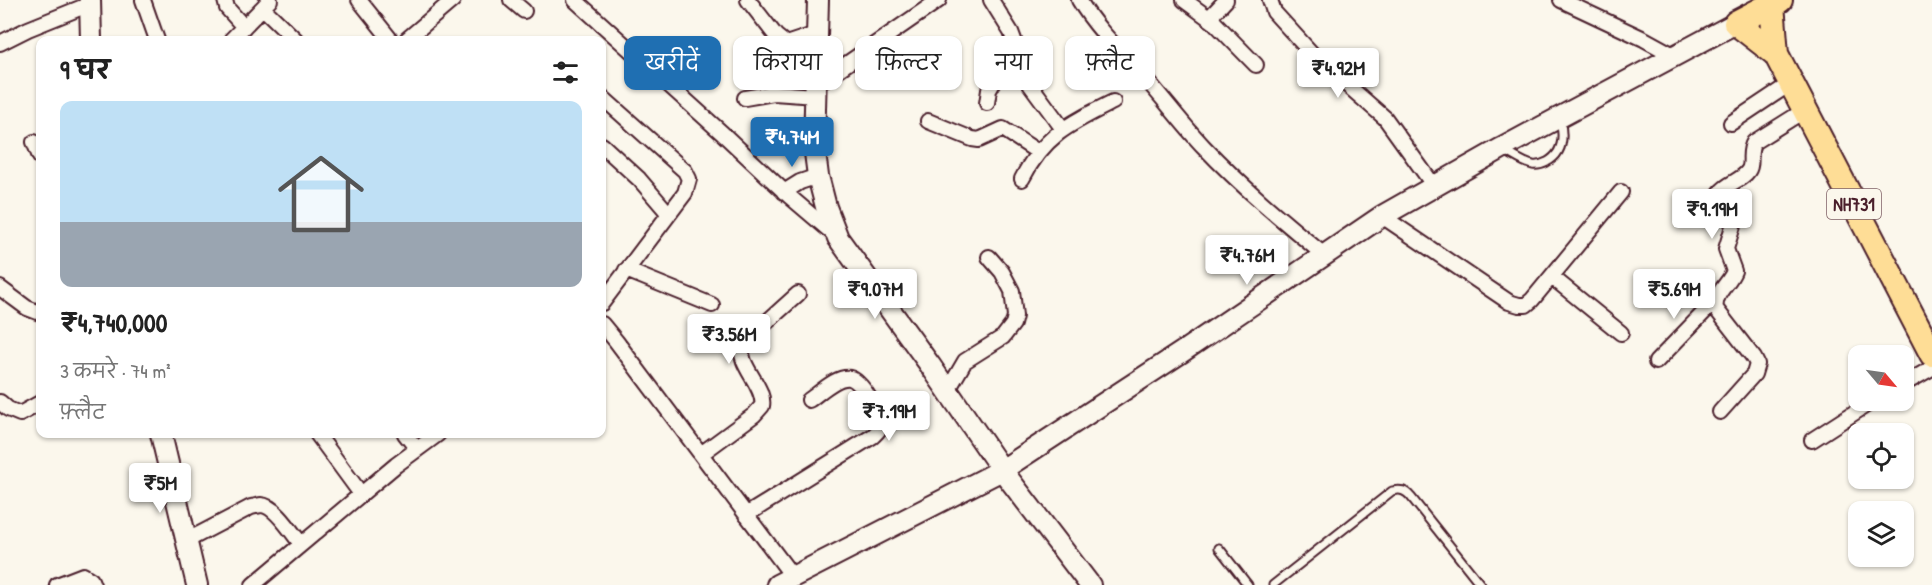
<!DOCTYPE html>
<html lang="hi">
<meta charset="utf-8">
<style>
:root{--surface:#fff;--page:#f2f2f2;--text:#222;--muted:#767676;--line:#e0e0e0;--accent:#1f6fb2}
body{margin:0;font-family:"Patrick Hand","Playpen Sans Deva",sans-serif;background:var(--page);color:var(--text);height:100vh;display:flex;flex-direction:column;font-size:22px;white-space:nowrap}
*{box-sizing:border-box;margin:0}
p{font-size:20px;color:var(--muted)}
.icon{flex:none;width:33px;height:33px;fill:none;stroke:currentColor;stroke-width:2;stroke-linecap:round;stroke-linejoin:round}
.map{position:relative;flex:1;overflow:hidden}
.sheet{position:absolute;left:36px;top:36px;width:570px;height:402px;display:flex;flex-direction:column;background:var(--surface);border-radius:12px;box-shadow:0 2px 4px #0004}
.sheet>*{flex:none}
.guide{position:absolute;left:624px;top:36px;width:570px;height:54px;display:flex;gap:12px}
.needle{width:39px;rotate:119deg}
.controls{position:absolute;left:1848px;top:345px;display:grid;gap:12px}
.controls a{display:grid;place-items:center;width:66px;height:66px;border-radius:12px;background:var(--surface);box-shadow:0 2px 4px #0004;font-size:30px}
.price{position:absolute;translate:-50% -51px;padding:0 14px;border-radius:6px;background:#fff;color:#222;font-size:20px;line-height:39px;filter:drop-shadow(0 2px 3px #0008)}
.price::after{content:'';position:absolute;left:50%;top:36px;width:18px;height:14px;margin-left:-9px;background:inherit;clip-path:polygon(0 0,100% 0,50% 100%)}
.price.on{background:var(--accent);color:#fff}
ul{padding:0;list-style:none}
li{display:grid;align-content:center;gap:12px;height:318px;padding:0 24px}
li+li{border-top:2px solid var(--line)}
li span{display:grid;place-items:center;height:186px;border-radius:12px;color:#555}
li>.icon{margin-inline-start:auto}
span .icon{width:108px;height:108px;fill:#fffc;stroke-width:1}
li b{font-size:26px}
h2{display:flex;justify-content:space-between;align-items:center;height:72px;padding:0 24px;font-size:26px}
.chip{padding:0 21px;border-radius:12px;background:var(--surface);box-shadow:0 2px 4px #0004;font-size:21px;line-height:54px}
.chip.on{background:var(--accent);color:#fff}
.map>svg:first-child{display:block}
</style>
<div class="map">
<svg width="1932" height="585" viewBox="0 0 1932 585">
<rect width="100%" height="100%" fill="#fbf7ec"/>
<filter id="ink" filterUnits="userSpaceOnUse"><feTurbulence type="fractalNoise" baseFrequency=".0167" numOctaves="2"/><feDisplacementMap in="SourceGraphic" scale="12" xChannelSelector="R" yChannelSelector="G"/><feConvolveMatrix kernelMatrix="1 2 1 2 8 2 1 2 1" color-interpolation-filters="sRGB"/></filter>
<g filter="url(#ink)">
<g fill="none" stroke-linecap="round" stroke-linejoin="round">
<g stroke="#4a1f2b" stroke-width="11">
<path id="lane" d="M1503 150C1513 155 1523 163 1533 165 1539 166 1543 164 1547 162 1564 153 1564 136 1560 120
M1219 548 1248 585
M1273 585 1392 491C1401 489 1405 490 1411 497L1481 585"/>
</g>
<g stroke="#4a1f2b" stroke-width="18">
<path id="street" d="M143 0 157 40
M225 0 227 8 244 27
M359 0 391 40
M511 0 524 11
M575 0 722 133 789 196 836 236
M748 0 776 36 786 44 816 34
M991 0 1011 32 1014 40 1018 68 1063 129
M1079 0C1097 30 1121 52 1144 77 1165 100 1183 125 1204 147 1241 186 1283 221 1324 255
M1184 0 1214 22 1256 65
M1270 0 1274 12 1315 57 1385 118 1434 186
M1561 0 1644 39 1675 56
M263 8 296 40
M1209 18 1226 0
M231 40 270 0
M406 40 453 0
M0 43 28 29 90 4
M816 85 939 0
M602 97 685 171 689 179 685 193 602 303
M745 98 774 93 816 96
M987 103 989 90 1015 45
M928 121 972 139 979 140 1003 129 1038 152
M1731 123 1791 83
M34 142 40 157
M602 145 639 179 669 214
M1022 179C1044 135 1071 123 1113 102
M784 192 800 182 818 176
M1382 216 1509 302 1519 305H1526L1532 300 1621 192
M626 270 712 305
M1552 277 1621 333
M0 288 27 308 40 313
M602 324 616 341 793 577
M1656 362 1715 301
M1904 384 1932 368
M948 390 965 361 1003 337 1013 324 1015 316 1012 291 1002 272 989 257
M0 402 8 409 20 414 40 403
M1720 412 1754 374 1757 364 1754 358 1716 309C1713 294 1729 284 1734 271L1726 249 1733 226V221L1721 201 1720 193C1727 183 1741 181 1748 171 1754 163 1747 153 1754 142L1805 110
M317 434 361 494
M405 434 417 449
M1812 440 1874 400
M701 454 754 415 762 406C766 387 736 364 743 346 744 343 747 341 749 338L798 294
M746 515 873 436C877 432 880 430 880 424 880 413 861 380 850 378 836 376 820 393 809 400
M186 541 251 507C252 507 260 505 261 505 275 505 293 534 301 544
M57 585 83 575 91 580 93 585
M253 585 396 465 438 434"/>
</g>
<g stroke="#4a1f2b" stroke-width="24">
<path id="secondary" d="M90 0 91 40
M818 0 814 145 818 176 826 207 838 238 930 365 1002 470 1090 585
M161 434 197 585
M777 585 1002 470 1182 352 1382 216 1502 148 1736 23"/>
</g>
<g stroke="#4a1f2b" stroke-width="28">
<path id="highway" d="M1772 4 1776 54 1932 354
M1776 54 1736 23 1780 0"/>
</g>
<use href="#lane" stroke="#fbf7ec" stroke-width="7"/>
<use href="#street" stroke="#fbf7ec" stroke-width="14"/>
<use href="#secondary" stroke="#fbf7ec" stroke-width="20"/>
<use href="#highway" stroke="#fedd96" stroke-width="24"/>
</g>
</g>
<g text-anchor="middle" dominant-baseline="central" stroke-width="5" stroke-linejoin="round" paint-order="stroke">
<rect fill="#fbf7ec" stroke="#7f6065" stroke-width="1.5" x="1827" y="189" width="54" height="30" rx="4.5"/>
<g font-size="18" font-weight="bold" fill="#4a1f2b">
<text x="1854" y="204">NH731</text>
</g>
</g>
</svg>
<div class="controls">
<a><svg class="needle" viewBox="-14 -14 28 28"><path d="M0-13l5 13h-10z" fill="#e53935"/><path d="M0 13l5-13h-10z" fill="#767676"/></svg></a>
<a><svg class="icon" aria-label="locate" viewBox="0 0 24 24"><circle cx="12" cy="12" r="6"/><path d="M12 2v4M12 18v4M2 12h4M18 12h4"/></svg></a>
<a><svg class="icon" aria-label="layers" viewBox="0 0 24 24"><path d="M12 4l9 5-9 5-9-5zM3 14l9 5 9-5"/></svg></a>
</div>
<b class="price" style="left:1338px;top:99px">₹4.92M</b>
<b class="price on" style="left:792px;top:168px">₹4.74M</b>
<b class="price" style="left:1712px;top:240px">₹9.19M</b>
<b class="price" style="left:1247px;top:286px">₹4.76M</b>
<b class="price" style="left:875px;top:320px">₹9.07M</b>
<b class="price" style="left:1674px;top:320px">₹5.69M</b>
<b class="price" style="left:729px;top:365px">₹3.56M</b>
<b class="price" style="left:889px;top:442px">₹7.19M</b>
<b class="price" style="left:160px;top:514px">₹5M</b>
<div class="guide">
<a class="chip on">खरीदें</a>
<a class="chip">किराया</a>
<a class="chip">फ़िल्टर</a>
<a class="chip">नया</a>
<a class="chip">फ़्लैट</a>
</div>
<section class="sheet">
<h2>9 घर<svg class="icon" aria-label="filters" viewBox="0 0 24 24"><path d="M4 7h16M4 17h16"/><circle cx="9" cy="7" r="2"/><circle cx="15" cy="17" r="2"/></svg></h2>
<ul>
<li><span style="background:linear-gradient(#bfe0f5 65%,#9aa5b1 0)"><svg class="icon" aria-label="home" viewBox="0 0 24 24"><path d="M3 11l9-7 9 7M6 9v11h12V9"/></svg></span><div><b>₹4,740,000</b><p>3 कमरे · 74 m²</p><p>फ़्लैट</p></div></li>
</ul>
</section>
</div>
